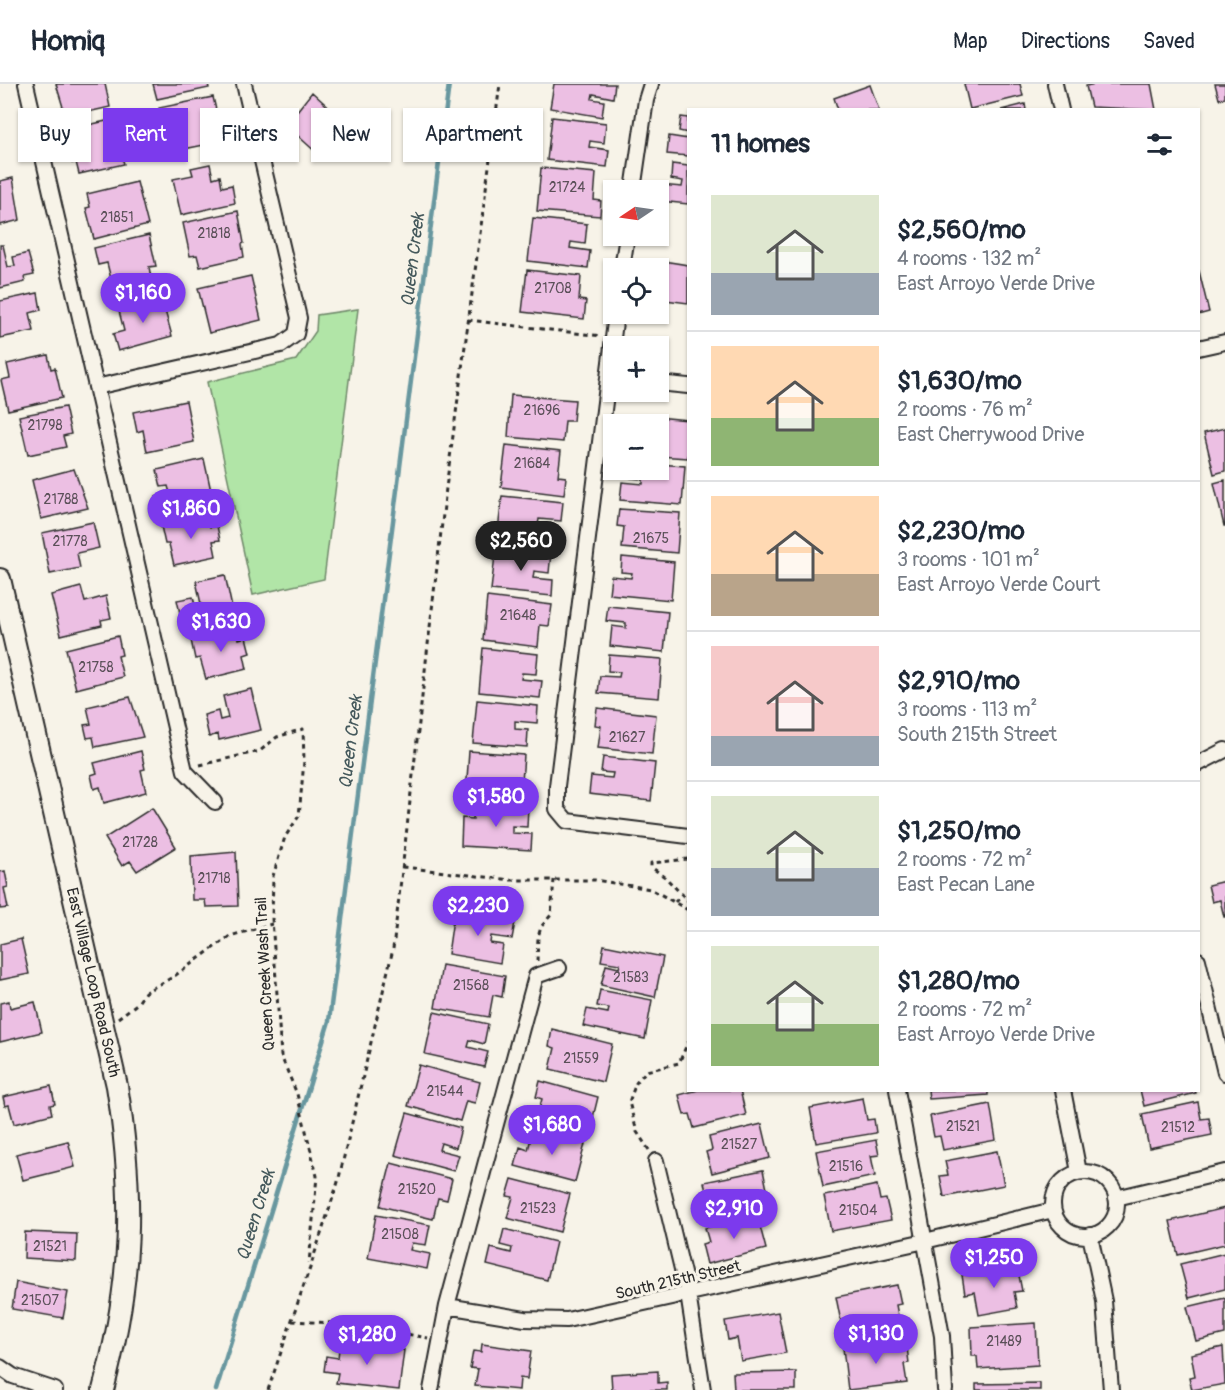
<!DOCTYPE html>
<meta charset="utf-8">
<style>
:root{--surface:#fff;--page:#f2f2f3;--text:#1f2937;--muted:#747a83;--line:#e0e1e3;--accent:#7c3aed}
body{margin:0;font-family:Pangolin,sans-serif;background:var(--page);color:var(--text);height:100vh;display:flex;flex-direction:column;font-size:22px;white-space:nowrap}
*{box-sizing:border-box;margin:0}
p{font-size:20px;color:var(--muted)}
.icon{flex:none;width:33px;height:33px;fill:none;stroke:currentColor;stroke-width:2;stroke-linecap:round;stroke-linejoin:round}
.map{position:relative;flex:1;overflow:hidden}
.side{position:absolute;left:687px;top:24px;width:513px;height:984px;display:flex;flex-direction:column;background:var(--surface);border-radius:0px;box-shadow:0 2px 4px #0004}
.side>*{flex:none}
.guide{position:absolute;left:18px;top:24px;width:570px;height:54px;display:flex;gap:12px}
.needle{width:39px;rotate:257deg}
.tools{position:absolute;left:603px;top:96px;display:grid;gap:12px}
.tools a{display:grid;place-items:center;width:66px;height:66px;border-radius:0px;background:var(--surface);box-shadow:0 2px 4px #0004;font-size:30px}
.price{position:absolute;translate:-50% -51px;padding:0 14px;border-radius:21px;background:var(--accent);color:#fff;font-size:20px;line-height:39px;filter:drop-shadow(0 2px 3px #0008)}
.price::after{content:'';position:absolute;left:50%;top:36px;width:18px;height:14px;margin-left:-9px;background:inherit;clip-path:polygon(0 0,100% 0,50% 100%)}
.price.current{background:#222;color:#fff}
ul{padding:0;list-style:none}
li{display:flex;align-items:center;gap:18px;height:150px;padding:0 24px}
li+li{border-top:2px solid var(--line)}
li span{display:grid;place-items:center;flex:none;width:168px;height:120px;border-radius:0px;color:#555}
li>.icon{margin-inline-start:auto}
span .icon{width:72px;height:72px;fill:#fffc;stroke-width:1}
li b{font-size:26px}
h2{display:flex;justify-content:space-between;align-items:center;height:72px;padding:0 24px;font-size:26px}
.tag{padding:0 21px;border-radius:0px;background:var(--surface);box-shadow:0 2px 4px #0004;font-size:21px;line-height:54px}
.tag.current{background:var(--accent);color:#fff}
header{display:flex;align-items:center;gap:36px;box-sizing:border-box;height:84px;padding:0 30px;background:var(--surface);border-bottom:2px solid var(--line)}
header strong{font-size:28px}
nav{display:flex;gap:33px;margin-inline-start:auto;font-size:21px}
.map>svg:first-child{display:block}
</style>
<header>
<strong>Homiq</strong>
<nav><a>Map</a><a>Directions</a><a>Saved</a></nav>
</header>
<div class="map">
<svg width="1225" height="1306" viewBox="0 0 1225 1306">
<rect width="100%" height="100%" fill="#f7f3e8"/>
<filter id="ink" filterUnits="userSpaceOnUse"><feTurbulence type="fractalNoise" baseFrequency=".0167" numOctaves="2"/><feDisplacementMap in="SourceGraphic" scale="12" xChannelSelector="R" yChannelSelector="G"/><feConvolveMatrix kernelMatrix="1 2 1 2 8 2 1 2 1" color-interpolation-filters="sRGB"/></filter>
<g filter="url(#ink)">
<path fill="#b1e5a7" stroke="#6e8869" stroke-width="1.5" d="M358 225 324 495 253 511 207 298 296 276 316 247 317 231Z"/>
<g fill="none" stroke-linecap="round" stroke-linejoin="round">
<path stroke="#67979f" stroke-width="4.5" d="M216 1306 329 937 449 0"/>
</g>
<path fill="#ecbfe3" stroke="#2b2b2b" stroke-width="1.5" d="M56 0H105L110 23 66 33Z
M153 0H208L209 4 157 15Z
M554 0H615L613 14 593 10 592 15 604 17 602 33 550 24Z
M964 0H1020L1023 12 970 25Z
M1095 0H1151L1156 26 1091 23 1086 2Z
M1215 0H1225V14L1219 15Z
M870 1 879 26H838L834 14Z
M312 8 347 40 319 71 286 41Z
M213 13 220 43 216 44 219 58 169 68 159 24Z
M1025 20 1026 26H1001Z
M552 33 606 39 604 59 590 57 589 63 609 66 607 83 547 76Z
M681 33 688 34V49L679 47Z
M120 34 128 68 121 69 124 80 79 90 76 78 72 79 65 46Z
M669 52 688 55V72L667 70Z
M210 80 213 94 220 92 222 103 232 101 235 119 181 131 173 95 193 91 191 84Z
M672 80 688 82V120L660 117 661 101 682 103 683 97 671 95Z
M541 84 596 89 594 116 601 117 600 132 537 127Z
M13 94 20 136 0 141V97Z
M137 98 148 141 94 155 86 124 90 123 87 110Z
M238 127 244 159 242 160 244 173 200 183 197 171 190 172 183 139Z
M533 134 587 140 585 160 571 158 570 164 590 167 588 184 528 177Z
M149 151 156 182 149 183 151 194 113 203 107 179 98 181 94 164Z
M0 161H3L8 183 15 182 13 173 28 169 34 191 24 193 25 198 0 204Z
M657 176 688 181V219L658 215Z
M527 186 581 192 579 216 586 217 584 235 522 228Z
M1199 187 1209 228 1198 231V187Z
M251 192 261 236 209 249 198 204Z
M38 209 41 226 30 229 34 247 0 254V217Z
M161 212 172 252 118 267 113 250 124 247 118 223Z
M48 271 51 285 55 284 62 314 8 326 1 296 10 294 7 280Z
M511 311 575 316 573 337H565L563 358 508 353Z
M186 317 194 358 147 368 143 346 137 348 133 328Z
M65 323 71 350 63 352 66 363 28 371 19 332Z
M636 331 688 336V374L658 372V340H636Z
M1225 344V387L1214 390 1204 349Z
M506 361 561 367 558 392 566 393 564 411 501 403Z
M204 375 213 416 160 429 156 413 170 409 168 402 161 403 157 386Z
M658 380 685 382 682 421 620 416 622 398 643 400V395L631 394 632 386H658Z
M74 385 88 424 41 435 32 396Z
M1225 396V442H1224L1214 399Z
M502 412 563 418 561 437 539 435 538 441 551 443 550 460 497 455Z
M619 425 680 429 677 469 622 464 624 443 617 442Z
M208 432 210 443 217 442 220 456 213 457 216 472 174 481 169 460H165L161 442Z
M93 438 99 464 77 469 80 484 50 490 42 449Z
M496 463 551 468 549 489 534 487 533 494 553 496 552 512 491 506Z
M622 473 674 478 671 516 609 510 611 492 631 494 632 489 621 488Z
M225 491 234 533 193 541 192 536 182 538 177 516 193 513 195 521 201 520 196 497Z
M81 503 85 518 106 512 111 534 101 536 102 541 61 551 51 511Z
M487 513 552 521 549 542 540 541 538 563 483 556Z
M608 522 668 528 664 568 610 562 612 542 626 544V539L606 537Z
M237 544 239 555 246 553 250 569 244 571 247 585 206 595 200 574 195 575 191 556Z
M118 552 122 571 118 572 123 593 76 605 66 565Z
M483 564 538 570 536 590 522 589 521 595 542 597 540 614 479 608Z
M609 571 662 575 659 614 598 609 600 592 619 593 620 588 608 587Z
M251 605 261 646 219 656 218 650 209 653 204 631 218 627 220 636 228 634 223 612Z
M130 613 143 653 95 663 93 653 87 654 84 641 91 640 87 623Z
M477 616 538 622 537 639 515 637V645L528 646 527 663 473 659Z
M597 624 656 631 652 670 598 664 601 642 595 641Z
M141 667 145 685 141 686 146 708 104 719 100 703 94 705 91 691 97 689 94 679Z
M469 667 524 671 522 698H529L528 715 466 710Z
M603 673 655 679 651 717 589 710 591 692 612 694 613 689 601 688Z
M474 720 528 723 527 743 512 742V749L532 750 531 766 461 762 462 734 473 735Z
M152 724 176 763 137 787 130 777 122 782 105 754Z
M236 768 238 822 206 823 205 816H192L191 772Z
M5 787 8 803 4 804 8 824 0 825V788Z
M1225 797V833H1224L1220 816 1212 818 1208 801Z
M454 828 515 838 512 855 491 852 490 859 503 861 500 879 448 870Z
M21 855 29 890 0 896V860Z
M604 861 663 873 655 913 601 901 606 881 619 884 620 880 601 877Z
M442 881 505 892 502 913 493 911 489 933 435 924Z
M600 906 652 916 645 955 583 942 587 925 608 929 609 924 597 922Z
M9 917 10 924 35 918 42 948 0 958V919Z
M434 928 488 940 484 960 470 956 468 963 488 968 484 983 425 970Z
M552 945 612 960 603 998 550 985 555 964 549 962Z
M419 981 480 998 475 1019 466 1017 460 1037 408 1022Z
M540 997 598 1013 589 1050 536 1036 542 1015 536 1013Z
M51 1002 55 1020 50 1021 52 1030 14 1040 9 1021 5 1022 3 1013Z
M698 1006H740L746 1031 694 1044 690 1030 684 1031 679 1011Z
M928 1006H988V1011L929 1015Z
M1140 1006H1195L1196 1009 1144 1022Z
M863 1014 867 1036 874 1035 876 1049 816 1059 810 1024Z
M1198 1018 1201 1035 1209 1034 1212 1051 1149 1064 1142 1030Z
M990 1020 996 1056 943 1066 940 1052 934 1053 930 1032Z
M407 1029 461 1044 456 1064 441 1059 439 1066 459 1071 454 1087 395 1071Z
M762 1040 770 1074 712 1089 706 1068 712 1066 709 1053Z
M533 1046 585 1060 575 1098 515 1082 520 1063 528 1066Z
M876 1056 879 1071 871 1072 875 1092 823 1103 816 1067Z
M68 1057 75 1083 23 1096 16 1070Z
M997 1067 1004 1101 944 1113 940 1092 948 1091 945 1077Z
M391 1079 452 1095 447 1116 438 1114 433 1135 380 1122Z
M763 1086 770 1120 719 1132 714 1111 707 1113 704 1098Z
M512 1095 570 1110 560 1148 507 1134 513 1113 507 1112Z
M877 1101 880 1116 886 1115 891 1136 831 1147 824 1112Z
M1225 1124V1160L1178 1171 1170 1137Z
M376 1131 430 1141 426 1161 412 1159 410 1166 430 1170 427 1185 368 1174Z
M757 1131 766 1165 707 1180 702 1160 709 1158 705 1144Z
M504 1145 556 1158 547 1196 487 1181 491 1164 511 1169 512 1164 500 1161Z
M25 1148 77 1150 76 1177 24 1174Z
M1225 1169V1205L1189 1214 1180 1180Z
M1017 1181 1022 1207 1014 1208 1017 1224 979 1231 975 1208 965 1210 962 1191Z
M16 1198 68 1208 63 1234 12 1225Z
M897 1201 901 1220 896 1221 900 1242 844 1253 836 1213Z
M1225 1214V1250L1196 1257 1187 1223Z
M778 1228 786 1269 741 1277 737 1254 728 1256 725 1237Z
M1036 1239 1038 1281 978 1285 977 1272H972L971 1243Z
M340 1256 404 1266 399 1306 336 1299 338 1289 324 1287 326 1272 338 1274Z
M906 1256 909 1279 904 1280 907 1299 848 1306 843 1264Z
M482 1260 531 1267 527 1295 520 1294 519 1306 475 1302 478 1285 470 1284 473 1267 481 1268Z
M1223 1263 1225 1300 1192 1306 1189 1293 1195 1292 1191 1270Z
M658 1287V1299L667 1298V1306H612L611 1290Z
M796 1288V1306H734L733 1289Z
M1040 1299V1306H976V1300Z"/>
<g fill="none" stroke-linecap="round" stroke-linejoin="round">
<g stroke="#2b2b2b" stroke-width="18">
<path id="street" d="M26 0 185 687 215 718
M1055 0 1061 26
M633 106 646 16 651 0
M622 184 627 152
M616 230 557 702V725L567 737 688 752
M1198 264 1225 258
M658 299 688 302
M96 303 281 261 296 250 299 234 244 0
M1198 680 1225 666
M1198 876 1225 989
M897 1006 942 1252 945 1306
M1063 1006 1079 1088
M656 1077 688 1210 703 1306
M1053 1120a32 32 0 1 1 64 0a32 32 0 1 1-64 0Z
M1116 1114 1225 1088
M1090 1151 1104 1217 1111 1306
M447 1222 525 1235 567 1236 925 1157 1053 1126
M0 1283 13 1292 55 1306
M431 1306 447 1222 536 892 559 884"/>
</g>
<g stroke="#2b2b2b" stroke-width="24">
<g id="secondary">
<path id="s1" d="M0 495 117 1002C135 1113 132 1197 103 1306"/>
</g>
</g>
<path stroke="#2b2b2b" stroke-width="3" stroke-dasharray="4.5 4.5" stroke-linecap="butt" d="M468 236 601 252
M200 681 260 667 277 653 303 645 304 677 299 732 285 753 273 792 272 834 281 972 297 1010 317 1092 309 1179
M688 775 651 779V783L665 793 688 817
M403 783 511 796H595L651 805 688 826
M675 818 683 809
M537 877 538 853 541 843 551 831 554 796
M118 934 138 919 145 908 173 893 230 852 272 840
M649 1066 637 1048 629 1018 636 999 646 987 679 979 688 958
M309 1187 338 1098 393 865 446 404 500 0
M292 1237 352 1240 428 1254
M268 1306 309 1186"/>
<use href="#street" stroke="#f7f3e8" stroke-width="14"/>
<use href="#secondary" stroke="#f7f3e8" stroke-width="20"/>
</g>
</g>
<g text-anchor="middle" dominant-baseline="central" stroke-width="6" stroke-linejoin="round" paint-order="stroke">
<g font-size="14" fill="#5b5059">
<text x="567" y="103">21724</text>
<text x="117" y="133">21851</text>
<text x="214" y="149">21818</text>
<text x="553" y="204">21708</text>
<text x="542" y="326">21696</text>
<text x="45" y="341">21798</text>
<text x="532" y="379">21684</text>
<text x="61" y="415">21788</text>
<text x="651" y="454">21675</text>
<text x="70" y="457">21778</text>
<text x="518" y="531">21648</text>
<text x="96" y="583">21758</text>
<text x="627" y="653">21627</text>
<text x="140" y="758">21728</text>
<text x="214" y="794">21718</text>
<text x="631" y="893">21583</text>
<text x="471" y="901">21568</text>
<text x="581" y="974">21559</text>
<text x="445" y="1007">21544</text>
<text x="963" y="1042">21521</text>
<text x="1178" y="1043">21512</text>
<text x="739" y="1060">21527</text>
<text x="846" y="1082">21516</text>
<text x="417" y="1105">21520</text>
<text x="538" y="1124">21523</text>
<text x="858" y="1126">21504</text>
<text x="400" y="1150">21508</text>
<text x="50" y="1162">21521</text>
<text x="40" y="1216">21507</text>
<text x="1004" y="1257">21489</text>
</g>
<g font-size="16" fill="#2b2b2b" stroke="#f7f3e8">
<text transform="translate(265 890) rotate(-93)">Queen Creek Wash Trail</text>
<text stroke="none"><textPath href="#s1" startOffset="414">East Village Loop Road South</textPath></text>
<text transform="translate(678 1196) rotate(-13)">South 215th Street</text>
</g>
<g font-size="18" font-style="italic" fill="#44585b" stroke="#f7f3e8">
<text transform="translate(413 176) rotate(-83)">Queen Creek</text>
<text transform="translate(351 658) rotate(-83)">Queen Creek</text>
<text transform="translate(256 1131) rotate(-73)">Queen Creek</text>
</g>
</g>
</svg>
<div class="tools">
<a><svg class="needle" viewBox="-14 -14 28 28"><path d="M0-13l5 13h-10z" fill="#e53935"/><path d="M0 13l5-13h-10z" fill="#747a83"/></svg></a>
<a><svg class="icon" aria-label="locate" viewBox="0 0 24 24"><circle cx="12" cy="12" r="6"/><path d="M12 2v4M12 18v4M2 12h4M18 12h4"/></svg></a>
<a>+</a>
<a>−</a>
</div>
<b class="price" style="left:143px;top:240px">$1,160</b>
<b class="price" style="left:191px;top:456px">$1,860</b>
<b class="price current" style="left:521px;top:488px">$2,560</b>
<b class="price" style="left:221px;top:569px">$1,630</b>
<b class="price" style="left:496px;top:744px">$1,580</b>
<b class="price" style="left:478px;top:853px">$2,230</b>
<b class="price" style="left:552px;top:1072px">$1,680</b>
<b class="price" style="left:734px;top:1156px">$2,910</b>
<b class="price" style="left:994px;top:1205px">$1,250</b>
<b class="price" style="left:876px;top:1281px">$1,130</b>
<b class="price" style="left:367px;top:1282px">$1,280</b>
<div class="guide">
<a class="tag">Buy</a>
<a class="tag current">Rent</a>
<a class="tag">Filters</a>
<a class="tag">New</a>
<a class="tag">Apartment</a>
</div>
<section class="side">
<h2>11 homes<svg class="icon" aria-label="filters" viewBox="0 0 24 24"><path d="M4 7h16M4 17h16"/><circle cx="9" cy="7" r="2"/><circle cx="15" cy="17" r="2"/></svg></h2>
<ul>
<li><span style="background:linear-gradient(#dfe7d0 65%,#9aa5b1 0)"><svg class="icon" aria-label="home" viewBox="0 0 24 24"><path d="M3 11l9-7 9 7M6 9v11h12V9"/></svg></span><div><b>$2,560/mo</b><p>4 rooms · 132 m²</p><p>East Arroyo Verde Drive</p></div></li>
<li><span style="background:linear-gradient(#ffd9b3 60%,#8fb573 0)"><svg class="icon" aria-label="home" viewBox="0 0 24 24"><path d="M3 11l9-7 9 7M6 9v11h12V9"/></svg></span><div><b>$1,630/mo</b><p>2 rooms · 76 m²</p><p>East Cherrywood Drive</p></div></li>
<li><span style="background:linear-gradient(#ffd9b3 65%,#b9a48a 0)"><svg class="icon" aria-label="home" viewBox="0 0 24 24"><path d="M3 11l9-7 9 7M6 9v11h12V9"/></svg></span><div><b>$2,230/mo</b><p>3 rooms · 101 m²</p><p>East Arroyo Verde Court</p></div></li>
<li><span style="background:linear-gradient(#f6c9c9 75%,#9aa5b1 0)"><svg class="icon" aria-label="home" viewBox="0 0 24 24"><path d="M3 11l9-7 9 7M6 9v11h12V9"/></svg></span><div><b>$2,910/mo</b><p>3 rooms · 113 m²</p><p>South 215th Street</p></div></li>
<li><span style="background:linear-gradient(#dfe7d0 60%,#9aa5b1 0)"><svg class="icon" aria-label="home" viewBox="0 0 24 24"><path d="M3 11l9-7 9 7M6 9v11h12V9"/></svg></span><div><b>$1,250/mo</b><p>2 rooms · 72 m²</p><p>East Pecan Lane</p></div></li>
<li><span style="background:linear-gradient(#dfe7d0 65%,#8fb573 0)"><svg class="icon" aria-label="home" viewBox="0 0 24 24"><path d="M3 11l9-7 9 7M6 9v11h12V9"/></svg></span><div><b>$1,280/mo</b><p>2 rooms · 72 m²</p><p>East Arroyo Verde Drive</p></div></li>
</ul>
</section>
</div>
